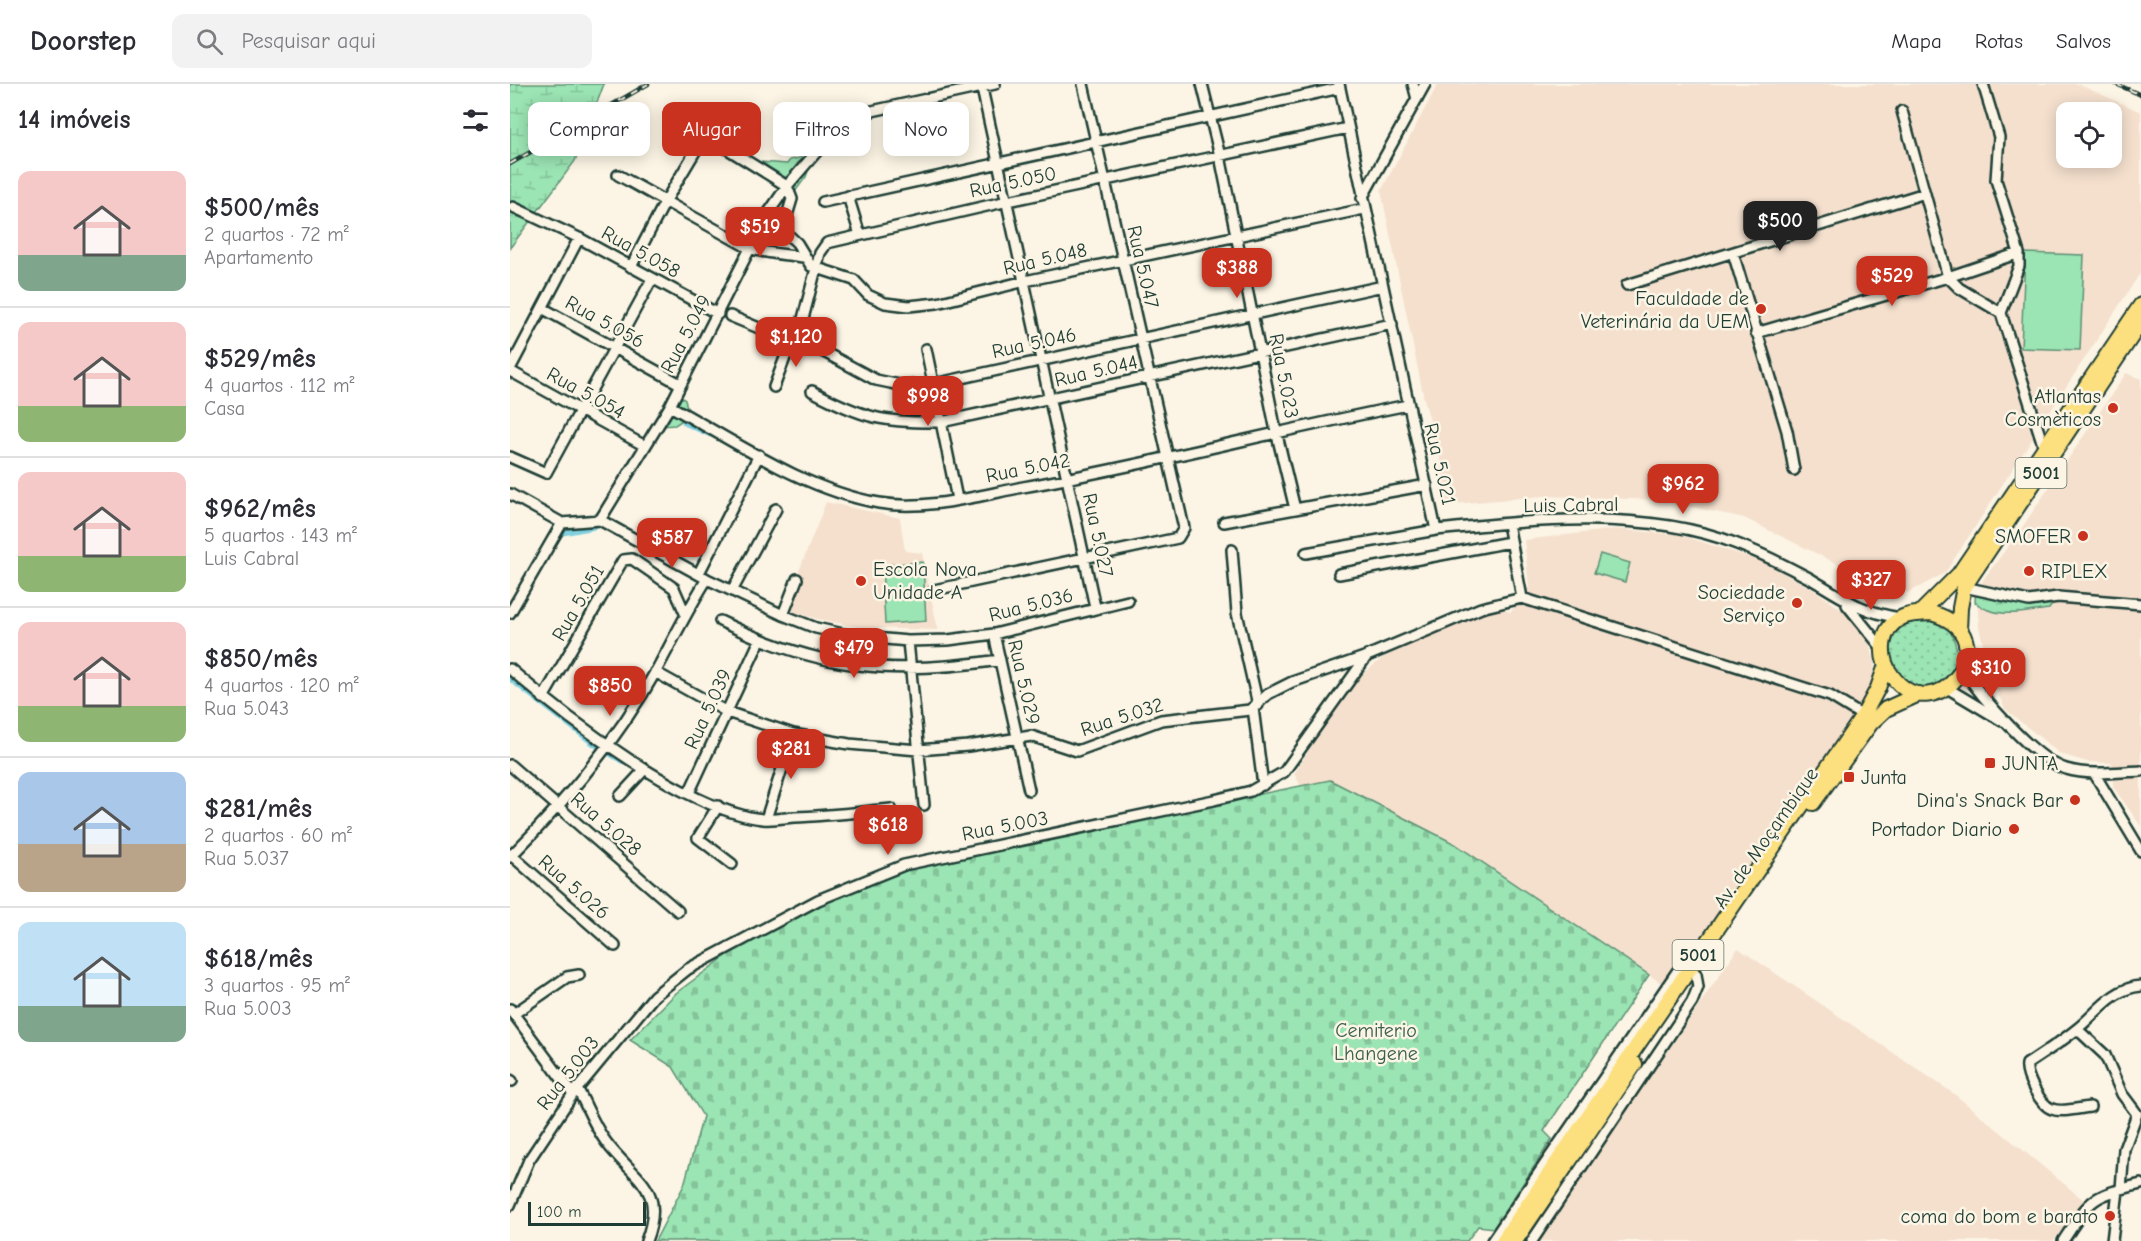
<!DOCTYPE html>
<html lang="pt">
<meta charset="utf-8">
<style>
:root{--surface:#fff;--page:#f2f2f3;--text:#2b2b33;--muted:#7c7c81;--line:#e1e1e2;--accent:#c8321e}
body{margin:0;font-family:"Comic Neue",sans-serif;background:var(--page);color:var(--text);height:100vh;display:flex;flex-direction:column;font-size:22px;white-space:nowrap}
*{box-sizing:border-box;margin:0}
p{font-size:20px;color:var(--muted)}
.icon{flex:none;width:33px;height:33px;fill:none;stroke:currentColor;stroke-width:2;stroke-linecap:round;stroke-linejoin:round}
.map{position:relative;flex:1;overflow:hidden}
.sheet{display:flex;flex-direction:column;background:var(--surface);width:510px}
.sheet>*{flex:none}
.hud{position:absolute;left:18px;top:18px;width:570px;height:54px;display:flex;gap:12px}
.buttons{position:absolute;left:1546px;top:18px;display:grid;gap:12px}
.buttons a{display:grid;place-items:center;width:66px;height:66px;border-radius:12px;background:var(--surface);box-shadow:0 3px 15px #0003;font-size:30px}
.scale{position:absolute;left:18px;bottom:15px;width:118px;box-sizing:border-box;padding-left:6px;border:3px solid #1f3d34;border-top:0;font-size:16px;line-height:21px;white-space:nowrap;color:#1f3d34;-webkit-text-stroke:4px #fcf5e5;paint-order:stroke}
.price{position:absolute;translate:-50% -51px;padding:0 14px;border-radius:12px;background:var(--accent);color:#fff;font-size:20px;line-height:39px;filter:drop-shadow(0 2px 3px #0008)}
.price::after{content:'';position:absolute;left:50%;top:36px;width:18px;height:14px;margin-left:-9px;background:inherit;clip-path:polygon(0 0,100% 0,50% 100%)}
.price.selected{background:#222;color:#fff}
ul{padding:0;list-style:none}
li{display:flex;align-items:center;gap:18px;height:150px;padding:0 18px}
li+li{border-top:2px solid var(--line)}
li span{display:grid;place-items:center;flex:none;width:168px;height:120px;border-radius:12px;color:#555}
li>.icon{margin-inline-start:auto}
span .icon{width:72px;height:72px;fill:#fffc;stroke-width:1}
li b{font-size:26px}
h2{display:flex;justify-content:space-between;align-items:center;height:72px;padding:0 18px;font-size:26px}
.pill{padding:0 21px;border-radius:12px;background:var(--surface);box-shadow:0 3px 15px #0003;font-size:21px;line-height:54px}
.pill.selected{background:var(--accent);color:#fff}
header{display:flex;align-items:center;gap:36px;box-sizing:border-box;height:84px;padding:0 30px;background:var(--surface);border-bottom:2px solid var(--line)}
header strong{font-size:28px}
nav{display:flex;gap:33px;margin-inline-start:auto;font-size:21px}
.search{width:420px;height:54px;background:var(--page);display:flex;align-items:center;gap:15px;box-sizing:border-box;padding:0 21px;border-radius:12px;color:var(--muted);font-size:22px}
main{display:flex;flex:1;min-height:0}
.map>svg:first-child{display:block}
</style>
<header>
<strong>Doorstep</strong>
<div class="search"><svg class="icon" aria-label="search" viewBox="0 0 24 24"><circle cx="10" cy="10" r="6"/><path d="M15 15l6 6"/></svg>Pesquisar aqui</div>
<nav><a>Mapa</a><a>Rotas</a><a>Salvos</a></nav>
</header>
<main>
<section class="sheet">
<h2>14 imóveis<svg class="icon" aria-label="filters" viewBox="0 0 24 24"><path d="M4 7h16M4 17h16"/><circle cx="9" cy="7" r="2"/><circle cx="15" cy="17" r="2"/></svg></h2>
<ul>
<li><span style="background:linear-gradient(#f6c9c9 70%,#7fa58c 0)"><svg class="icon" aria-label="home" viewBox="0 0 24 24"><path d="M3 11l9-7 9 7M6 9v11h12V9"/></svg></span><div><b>$500/mês</b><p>2 quartos · 72 m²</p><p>Apartamento</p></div></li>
<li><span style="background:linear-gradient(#f6c9c9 70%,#8fb573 0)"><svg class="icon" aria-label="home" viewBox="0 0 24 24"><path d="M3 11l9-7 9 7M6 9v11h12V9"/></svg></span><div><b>$529/mês</b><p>4 quartos · 112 m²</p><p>Casa</p></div></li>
<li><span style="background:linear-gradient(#f6c9c9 70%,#8fb573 0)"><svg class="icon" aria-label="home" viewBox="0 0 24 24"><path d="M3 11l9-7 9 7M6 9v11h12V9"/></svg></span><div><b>$962/mês</b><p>5 quartos · 143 m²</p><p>Luis Cabral</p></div></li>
<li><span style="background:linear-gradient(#f6c9c9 70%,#8fb573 0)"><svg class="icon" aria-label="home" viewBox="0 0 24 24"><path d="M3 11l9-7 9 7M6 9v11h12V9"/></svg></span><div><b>$850/mês</b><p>4 quartos · 120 m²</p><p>Rua 5.043</p></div></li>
<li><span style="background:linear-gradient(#a9c7e8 60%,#b9a48a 0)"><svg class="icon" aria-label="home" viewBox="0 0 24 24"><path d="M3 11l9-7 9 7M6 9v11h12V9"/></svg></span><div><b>$281/mês</b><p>2 quartos · 60 m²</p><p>Rua 5.037</p></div></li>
<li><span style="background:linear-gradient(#bfe0f5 70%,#7fa58c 0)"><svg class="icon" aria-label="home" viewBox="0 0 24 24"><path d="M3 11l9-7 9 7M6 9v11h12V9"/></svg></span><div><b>$618/mês</b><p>3 quartos · 95 m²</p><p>Rua 5.003</p></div></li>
</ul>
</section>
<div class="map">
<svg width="1631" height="1157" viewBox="0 0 1631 1157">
<defs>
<pattern id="forest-firs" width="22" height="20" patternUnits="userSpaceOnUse" patternTransform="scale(1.5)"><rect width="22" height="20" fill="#9be4b3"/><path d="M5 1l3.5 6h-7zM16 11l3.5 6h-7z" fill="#85c49b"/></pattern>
<pattern id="wetland-marsh" width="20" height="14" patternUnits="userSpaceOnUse" patternTransform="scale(1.5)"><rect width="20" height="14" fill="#9be4b3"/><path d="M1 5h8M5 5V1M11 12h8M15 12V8" fill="none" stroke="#85c49b"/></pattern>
<pattern id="cemetery-stones" width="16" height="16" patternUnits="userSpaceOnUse" patternTransform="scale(1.5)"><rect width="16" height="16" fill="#9be4b3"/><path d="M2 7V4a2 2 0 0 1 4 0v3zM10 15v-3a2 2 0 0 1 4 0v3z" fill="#85c49b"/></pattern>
<pattern id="park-dots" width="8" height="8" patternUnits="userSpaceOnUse" patternTransform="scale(1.5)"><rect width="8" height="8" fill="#9be4b3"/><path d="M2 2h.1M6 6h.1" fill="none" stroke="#85c49b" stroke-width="1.8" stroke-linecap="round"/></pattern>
</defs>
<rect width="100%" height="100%" fill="#fcf5e5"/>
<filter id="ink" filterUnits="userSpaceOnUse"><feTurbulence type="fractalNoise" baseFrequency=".0167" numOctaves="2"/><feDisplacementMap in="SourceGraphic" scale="12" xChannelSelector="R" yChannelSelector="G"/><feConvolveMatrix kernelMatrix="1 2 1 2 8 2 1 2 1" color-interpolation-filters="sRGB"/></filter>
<g filter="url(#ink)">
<path fill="#f5e0ce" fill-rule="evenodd" d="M928 0H1568L1631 28V188L1435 489 1400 508 1367 510 1352 492 1234 434 1149 416 1034 412 933 421 930 375 914 315 871 107ZM1557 28H1602V74H1557Z
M1616 289 1631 295V742L1603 703 1602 679 1577 678 1550 670 1495 625 1483 599 1469 544 1467 514 1473 496 1513 442Z
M316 418 390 434 395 467 412 469 428 546 353 544 308 535 274 525Z
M1106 445 1170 451 1251 477 1303 505 1332 526 1357 552 1365 579 1361 602 1345 636 1157 903 945 760 820 696 791 702 784 690 826 622 848 594 876 571 986 524 1001 528 1019 503 1014 456Z
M1228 864 1443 1009 1575 1117 1543 1157H1028Z"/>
<path fill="#9be4b3" stroke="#5d9074" stroke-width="1.5" d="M1515 169 1574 171 1570 266 1511 264Z
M1090 470 1120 479 1115 498 1084 489Z
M413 478 416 537 375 540 372 481Z"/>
<path fill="url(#forest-firs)" stroke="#5d9074" stroke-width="1.5" d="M294 73 302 76 296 93 284 109 244 87 251 78 277 80 280 76Z
M169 311 175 316 179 332 165 341 151 342Z
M1466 503 1544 517 1539 525C1515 528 1484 536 1465 518Z"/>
<path fill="url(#wetland-marsh)" stroke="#5d9074" stroke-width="1.5" d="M0 0H94L65 77 0 164Z"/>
<path fill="url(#cemetery-stones)" stroke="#5d9074" stroke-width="1.5" d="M820 696 945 760 1139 891 1034 1047 1042 1055 984 1144 968 1142 957 1157H145L174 1101 193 1032 163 983 120 956 166 909 223 867 300 825 366 794 428 775Z"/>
<path fill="url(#park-dots)" stroke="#5d9074" stroke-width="1.5" d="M1395 531 1435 538C1448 558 1456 586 1429 600 1422 603 1414 608 1407 605 1399 603 1392 598 1385 595L1372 564Z"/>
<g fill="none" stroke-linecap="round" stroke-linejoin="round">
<path stroke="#81cfdf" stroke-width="8" d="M176 338 200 349
M46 455 50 448 82 442
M0 593 85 659 113 676"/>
<g stroke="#1f3d34" stroke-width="14">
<path id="minor" d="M471 0 585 523
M692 0 710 72 766 347 785 425
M829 0 926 446C1021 436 1137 424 1227 460 1253 470 1277 482 1301 495 1333 514 1353 529 1391 534
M903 0 907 15
M1473 0 1489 53 1486 96 1509 169V182L1491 229 1534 364
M1392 27 1438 193 1449 204 1491 229
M108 91 239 164C257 170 274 170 293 173
M338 112 350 151
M852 114 915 0
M313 118 830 4
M3 123 69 154 208 230
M257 131 287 159 301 182 344 196 358 211 375 219 399 222 427 219 515 197 854 125
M1223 169 1277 347 1284 386
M121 183 155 118 195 51 277 102 282 115 273 145
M1117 201 1415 109
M34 225 170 300
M220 232 273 254H288
M1246 249 1438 193 1509 169
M288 254 310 169 317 159 498 117 838 44
M288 254 366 296 395 302 424 300 873 202
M416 265 447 415
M0 285 69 154
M0 287 135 362
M264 303 282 255
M302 307C353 334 373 339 431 338L882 240
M160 322C226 358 294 406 369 419 416 427 467 412 513 403 642 380 769 346 898 321
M0 373 36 389 142 195
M0 410 52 439 90 436 197 495 273 531 306 544 342 552 398 557 438 556 484 550 618 517
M90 436 160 322 257 131 277 102 328 43 339 34 353 29 485 0
M714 438 917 401
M998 440 1012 514
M722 466 727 529 748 621
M796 469 926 446
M189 489 249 371
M829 490 1000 458
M1454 503 1519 517 1548 513 1631 520
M424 506 668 454 674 444 573 0
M222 507 266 425
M1337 521 1372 564
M0 529 52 439
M273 531 287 495
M210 537C310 586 381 592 490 576
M484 550 519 706
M398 557 414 721
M0 585C56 634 179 728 253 735 263 736 274 734 285 733 317 732 349 728 381 725
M1453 585C1471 613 1525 676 1556 685 1580 692 1607 688 1631 687
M145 588 217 628 283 650 339 660 408 666 458 662 521 652 567 667 651 636 740 626 758 610 782 598 857 572 971 524 1012 514 1320 612 1353 632
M1437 604 1492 637
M33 614 113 476 122 475 164 504 175 529
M743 624 753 701
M0 681 168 827
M1584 689 1631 767
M179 709 250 556
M110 712 135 685
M208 722 188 754 222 780
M256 735 283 650
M0 770 105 862
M0 773C55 718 108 655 146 587 163 556 178 525 197 495
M0 925 63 1010
M5 929 57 893 69 891
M1567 945 1595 971 1612 1010 1627 1030 1614 1065 1611 1105
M0 996 2 997
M67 1004C77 1022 84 1042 96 1058 124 1096 157 1102 136 1157
M1580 1023C1569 1024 1552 1029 1542 1025 1530 1021 1515 991 1517 980 1534 969 1551 958 1567 945 1587 929 1603 904 1631 902
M0 1121 19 1076 63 1010 144 912 178 885 308 816 394 781 704 716 741 707 774 688 857 572
M982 1157 1175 876 1191 865
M1022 1157 1182 918 1188 903 1186 890
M1553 1157C1582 1113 1580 1113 1631 1100
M1602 1157 1608 1106"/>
</g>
<g stroke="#1f3d34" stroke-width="18">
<path id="highway" d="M1421 529C1502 551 1426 652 1382 592 1368 573 1369 544 1393 533 1402 529 1412 530 1421 529Z
M1409 530 1449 490 1631 221
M1449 546 1450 524 1454 503 1631 238
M1303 719 1361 639 1376 625 1409 610
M993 1157 1353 632 1368 604 1376 581
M1005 1157 1125 980"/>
</g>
<use href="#minor" stroke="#fcf5e5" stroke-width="9"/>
<use href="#highway" stroke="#fce080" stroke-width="14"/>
<g stroke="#1f3d34" stroke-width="4.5">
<path id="rail" d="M1606 0 1631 11
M0 80 138 0"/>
</g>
<use href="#rail" stroke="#fcf5e5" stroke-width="2" stroke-dasharray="7" stroke-linecap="butt"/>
</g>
</g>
<g fill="#c8321e" stroke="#fcf5e5" stroke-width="2">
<circle cx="1251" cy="225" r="6"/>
<circle cx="1603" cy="324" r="6"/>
<circle cx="1573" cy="452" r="6"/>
<circle cx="1519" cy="487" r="6"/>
<circle cx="351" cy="497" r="6"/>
<circle cx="1287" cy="519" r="6"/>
<rect x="1474" y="673" width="12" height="12" rx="3"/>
<rect x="1333" y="687" width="12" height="12" rx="3"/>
<circle cx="1565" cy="716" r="6"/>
<circle cx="1504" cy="745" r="6"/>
<circle cx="1600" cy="1132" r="6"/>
</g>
<g text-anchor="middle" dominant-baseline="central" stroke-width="5" stroke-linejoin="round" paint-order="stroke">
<g fill="#fcf5e5" stroke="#617469" stroke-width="1.5">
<rect x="1505.5" y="374" width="51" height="30" rx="4.5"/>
<rect x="1162.5" y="856" width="51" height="30" rx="4.5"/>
</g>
<g font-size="18" font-weight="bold" fill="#1f3d34">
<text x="1531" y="389">5001</text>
<text x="1188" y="871">5001</text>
</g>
<g font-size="20" fill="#1f3d34" stroke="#fcf5e5">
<text transform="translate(503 98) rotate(-12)">Rua 5.050</text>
<text transform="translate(131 168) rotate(29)">Rua 5.058</text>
<text transform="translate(535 175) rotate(-13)">Rua 5.048</text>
<text transform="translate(633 183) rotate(77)">Rua 5.047</text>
<text transform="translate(95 238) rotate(29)">Rua 5.056</text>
<text transform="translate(176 250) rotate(-62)">Rua 5.049</text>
<text transform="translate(524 259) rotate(-12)">Rua 5.046</text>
<text transform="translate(586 287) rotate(-13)">Rua 5.044</text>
<text transform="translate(774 292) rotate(79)">Rua 5.023</text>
<text transform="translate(76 309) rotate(29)">Rua 5.054</text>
<text transform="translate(930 380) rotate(77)">Rua 5.021</text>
<text transform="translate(518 384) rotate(-11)">Rua 5.042</text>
<text transform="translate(1061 421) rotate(-1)">Luis Cabral</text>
<text transform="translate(588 451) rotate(78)">Rua 5.027</text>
<text transform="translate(68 519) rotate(-60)">Rua 5.051</text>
<text transform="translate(521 521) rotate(-14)">Rua 5.036</text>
<text transform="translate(514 598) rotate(77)">Rua 5.029</text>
<text transform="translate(198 625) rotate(-65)">Rua 5.039</text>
<text transform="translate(612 633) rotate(-18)">Rua 5.032</text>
<text transform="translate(96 740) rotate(41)">Rua 5.028</text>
<text transform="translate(495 742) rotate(-11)">Rua 5.003</text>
<text transform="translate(1256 754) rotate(-55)">Av. de Moçambique</text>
<text transform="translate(64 803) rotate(41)">Rua 5.026</text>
<text transform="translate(58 989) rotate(-52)">Rua 5.003</text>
</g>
<g font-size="20" fill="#1f3d34" stroke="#fcf5e5" text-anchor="end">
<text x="1239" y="214">Faculdade de<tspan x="1239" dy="23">Veterinária da UEM</tspan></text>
<text x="1591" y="312">Atlantas<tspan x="1591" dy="23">Cosmèticos</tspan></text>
<text x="1561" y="452">SMOFER</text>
<text x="363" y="485" text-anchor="start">Escola Nova<tspan x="363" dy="23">Unidade A</tspan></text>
<text x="1531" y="487" text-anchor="start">RIPLEX</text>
<text x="1275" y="508">Sociedade<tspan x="1275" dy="23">Serviço</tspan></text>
<text x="1492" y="679" text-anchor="start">JUNTA</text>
<text x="1351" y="693" text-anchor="start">Junta</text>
<text x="1553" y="716">Dina's Snack Bar</text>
<text x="1492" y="745">Portador Diario</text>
<text x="1588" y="1132">coma do bom e barato</text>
</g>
<g font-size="20" fill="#385e4d" stroke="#fcf5e5">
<text x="866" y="946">Cemiterio<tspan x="866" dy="23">Lhangene</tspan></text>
</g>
</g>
</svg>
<div class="buttons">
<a><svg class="icon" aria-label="locate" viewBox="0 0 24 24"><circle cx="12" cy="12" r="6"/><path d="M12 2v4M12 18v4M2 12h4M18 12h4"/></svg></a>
</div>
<div class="scale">100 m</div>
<b class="price selected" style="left:1270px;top:168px">$500</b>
<b class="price" style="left:250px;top:174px">$519</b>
<b class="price" style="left:727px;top:215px">$388</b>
<b class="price" style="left:1382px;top:223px">$529</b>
<b class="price" style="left:286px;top:284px">$1,120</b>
<b class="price" style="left:418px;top:343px">$998</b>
<b class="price" style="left:1173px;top:431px">$962</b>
<b class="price" style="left:162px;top:485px">$587</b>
<b class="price" style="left:1361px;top:527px">$327</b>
<b class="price" style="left:344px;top:595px">$479</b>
<b class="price" style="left:1481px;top:615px">$310</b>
<b class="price" style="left:100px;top:633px">$850</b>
<b class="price" style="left:281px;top:696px">$281</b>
<b class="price" style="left:378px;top:772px">$618</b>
<div class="hud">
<a class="pill">Comprar</a>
<a class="pill selected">Alugar</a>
<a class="pill">Filtros</a>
<a class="pill">Novo</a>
</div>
</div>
</main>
